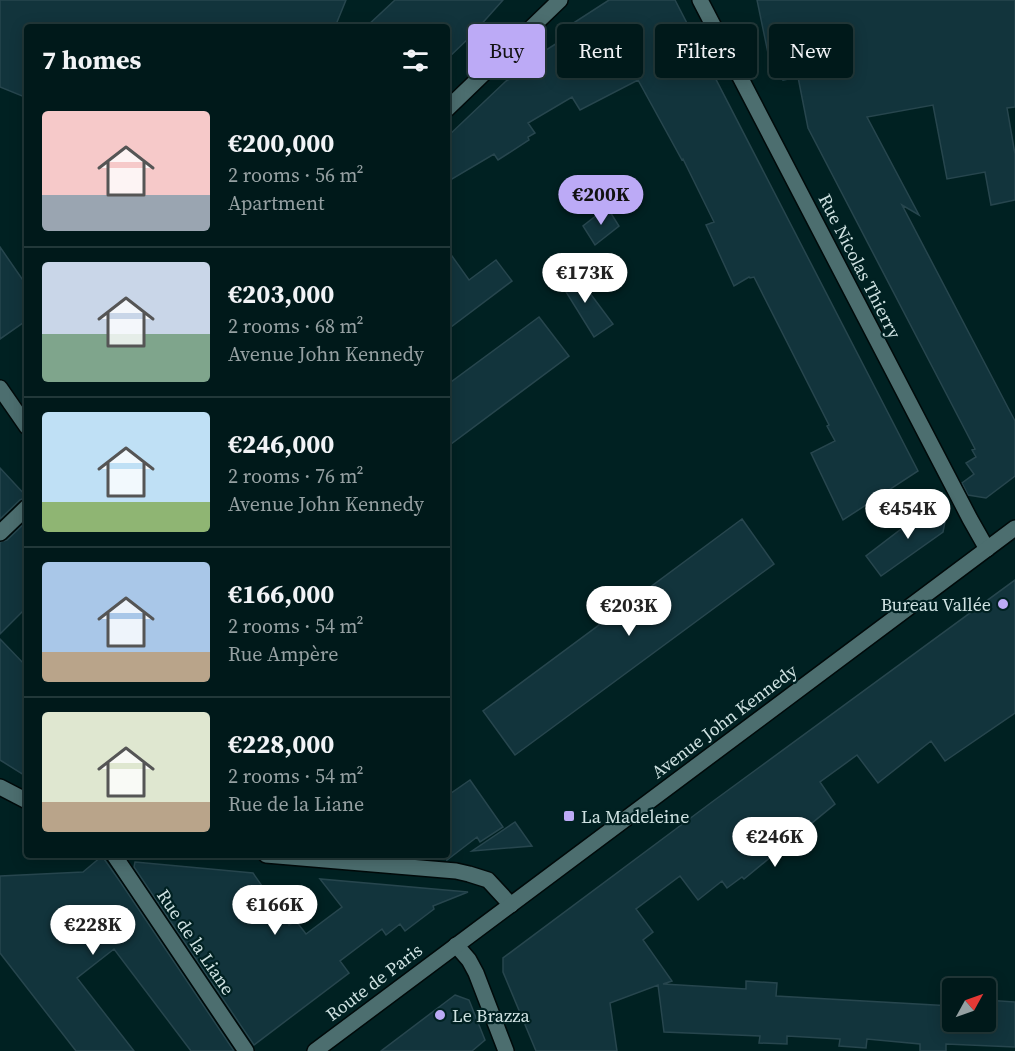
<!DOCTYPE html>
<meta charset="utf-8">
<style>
:root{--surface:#00191a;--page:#0e2627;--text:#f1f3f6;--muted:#95a0a2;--line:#223839;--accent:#bcaaf6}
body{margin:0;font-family:"Source Serif 4",serif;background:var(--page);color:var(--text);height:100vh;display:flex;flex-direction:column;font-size:22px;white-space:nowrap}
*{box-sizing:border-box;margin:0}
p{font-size:20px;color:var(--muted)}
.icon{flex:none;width:33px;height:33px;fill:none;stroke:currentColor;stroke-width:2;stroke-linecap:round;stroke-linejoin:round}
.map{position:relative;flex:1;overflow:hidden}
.sheet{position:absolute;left:24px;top:24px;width:426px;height:834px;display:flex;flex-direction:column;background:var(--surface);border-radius:6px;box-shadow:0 3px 15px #0003,0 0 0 2px var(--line)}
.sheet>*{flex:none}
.hud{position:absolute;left:468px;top:24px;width:456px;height:54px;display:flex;gap:12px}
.needle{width:39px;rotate:50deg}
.controls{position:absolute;left:942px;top:978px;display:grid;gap:12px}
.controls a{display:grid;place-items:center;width:54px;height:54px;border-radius:6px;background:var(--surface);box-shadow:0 3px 15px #0003,0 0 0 2px var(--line);font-size:30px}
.price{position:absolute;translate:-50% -51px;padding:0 14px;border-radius:21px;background:#fff;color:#222;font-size:20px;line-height:39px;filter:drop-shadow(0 2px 3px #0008)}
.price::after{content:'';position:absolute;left:50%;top:36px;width:18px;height:14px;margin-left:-9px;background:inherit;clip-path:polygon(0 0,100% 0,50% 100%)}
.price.selected{background:var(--accent);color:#111}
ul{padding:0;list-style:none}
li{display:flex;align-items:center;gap:18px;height:150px;padding:0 18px}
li+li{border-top:2px solid var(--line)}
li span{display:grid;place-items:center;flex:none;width:168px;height:120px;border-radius:6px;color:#555}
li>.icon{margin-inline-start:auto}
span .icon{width:72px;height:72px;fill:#fffc;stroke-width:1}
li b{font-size:26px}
h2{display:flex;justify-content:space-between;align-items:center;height:72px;padding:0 18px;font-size:26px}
.tag{padding:0 21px;border-radius:6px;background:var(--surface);box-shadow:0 3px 15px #0003,0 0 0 2px var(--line);font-size:21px;line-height:54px}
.tag.selected{background:var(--accent);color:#111}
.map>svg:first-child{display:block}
</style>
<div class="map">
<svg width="1015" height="1051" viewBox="0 0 1015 1051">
<rect width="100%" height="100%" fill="#002122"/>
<path fill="#12343c" stroke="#27464e" stroke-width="1.5" d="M0 0H346L335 27H27V98L0 87Z
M395 0H503L470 37 447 59V27H366Z
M609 0H675L918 471 843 520 811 453 835 441 827 426 829 425 754 277 750 278 749 277 734 286 706 225 714 222 683 159 682 160 638 80 580 110 572 97 528 123 535 133 528 137 529 140 498 160 494 154 447 182V137L506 81 546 56 543 52 565 38 561 31Z
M757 0H1015V107L1007 108 1015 154V200L991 205 985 172 947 179 933 105 867 117 919 215 902 205 1015 421V476L986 498 968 495 962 483 974 474 966 463 976 457 972 450 975 449 808 128 798 77 783 80 778 57 769 58Z
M607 207 619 226 595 245 583 226Z
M0 247 27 286V320L0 339Z
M447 249 469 280 496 260 512 281 447 330Z
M572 269 613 324 594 337 558 279Z
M539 317 569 356 447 447V385Z
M0 468 27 497 20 500 0 519Z
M935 503 945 522 943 532 881 576 866 556Z
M742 519 774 564 515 755 483 711Z
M27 521V607L0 634V542L7 540Z
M1015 580V713L945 761 931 741 878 783 857 755 820 782 835 804 744 879 742 877 727 888 722 881 698 900 680 876 636 909 653 932 643 940 672 981 663 984 746 989V981L777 983 776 996 952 1006V1022H986V1000L1015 1002V1047L946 1044V1051H920V1044L867 1039 866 1048 839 1046 840 1039 787 1036V1044L759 1043 760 1036 664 1032 658 985 610 1003 617 1051H536L503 972V958L712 802Z
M0 639 27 667V777L0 760Z
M470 780 503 827 480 842 477 837 447 860V796Z
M515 822 532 846 472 851Z
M102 856 121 883 234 1051H191L114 949 77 978 134 1051H76L0 953V876L83 872Z
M135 862 253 873 289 925 296 921 306 934 342 907 320 879 468 892 433 906 434 909 405 931 400 924 386 935 382 929 340 961 349 973 254 1045 134 867Z
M455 995 469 1000 485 1040 472 1051H381Z"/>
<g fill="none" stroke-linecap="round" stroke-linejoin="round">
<g stroke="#000a0a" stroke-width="18">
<path id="minor" d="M700 0 970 519 987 549
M447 109 560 0
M0 388 27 427
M0 533 27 507
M0 787 27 801
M114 855 246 1051
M266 855 456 871 469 874 488 880 511 905
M456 945 469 960 476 973 506 1051"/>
</g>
<g stroke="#000a0a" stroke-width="18">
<path id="secondary" d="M315 1051 1015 528"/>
</g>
<use href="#minor" stroke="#4c6e6f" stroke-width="15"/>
<use href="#secondary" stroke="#4c6e6f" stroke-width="15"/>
</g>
<g fill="#bcaaf6" stroke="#002122" stroke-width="2">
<circle cx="1003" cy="604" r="6"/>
<rect x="563" y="810" width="12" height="12" rx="3"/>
<circle cx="440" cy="1015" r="6"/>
</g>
<g text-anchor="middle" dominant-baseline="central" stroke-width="4.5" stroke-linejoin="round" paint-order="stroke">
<g font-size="18" fill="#cfe2e2" stroke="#002122">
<text transform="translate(860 266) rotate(63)">Rue Nicolas Thierry</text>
<text transform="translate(724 721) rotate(-37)">Avenue John Kennedy</text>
<text transform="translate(196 942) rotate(56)">Rue de la Liane</text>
<text transform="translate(374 982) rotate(-37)">Route de Paris</text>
</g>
<g font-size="18" fill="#cfe2e2" stroke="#002122" text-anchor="start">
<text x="991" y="604" text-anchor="end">Bureau Vallée</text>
<text x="581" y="816">La Madeleine</text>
<text x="452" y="1015">Le Brazza</text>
</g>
</g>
</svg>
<div class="controls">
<a><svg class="needle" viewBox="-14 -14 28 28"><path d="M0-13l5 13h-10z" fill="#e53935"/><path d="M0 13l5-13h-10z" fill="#95a0a2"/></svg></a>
</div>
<b class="price selected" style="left:601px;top:226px">€200K</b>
<b class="price" style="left:585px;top:304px">€173K</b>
<b class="price" style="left:908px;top:540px">€454K</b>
<b class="price" style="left:629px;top:637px">€203K</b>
<b class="price" style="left:775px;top:868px">€246K</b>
<b class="price" style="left:275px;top:936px">€166K</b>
<b class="price" style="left:93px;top:956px">€228K</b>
<div class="hud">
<a class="tag selected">Buy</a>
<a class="tag">Rent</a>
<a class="tag">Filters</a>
<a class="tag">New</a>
</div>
<section class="sheet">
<h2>7 homes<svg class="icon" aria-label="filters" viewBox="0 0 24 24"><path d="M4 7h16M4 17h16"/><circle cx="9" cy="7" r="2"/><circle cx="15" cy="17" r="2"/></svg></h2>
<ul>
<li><span style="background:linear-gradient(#f6c9c9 70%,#9aa5b1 0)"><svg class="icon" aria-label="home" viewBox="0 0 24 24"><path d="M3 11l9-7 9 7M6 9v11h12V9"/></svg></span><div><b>€200,000</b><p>2 rooms · 56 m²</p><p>Apartment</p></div></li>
<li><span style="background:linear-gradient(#c9d6e8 60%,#7fa58c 0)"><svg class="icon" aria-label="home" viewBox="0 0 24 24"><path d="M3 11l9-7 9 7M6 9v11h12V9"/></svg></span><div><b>€203,000</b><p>2 rooms · 68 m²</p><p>Avenue John Kennedy</p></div></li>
<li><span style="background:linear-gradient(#bfe0f5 75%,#8fb573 0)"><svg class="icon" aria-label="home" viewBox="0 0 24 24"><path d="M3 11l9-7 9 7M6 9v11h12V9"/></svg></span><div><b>€246,000</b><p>2 rooms · 76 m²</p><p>Avenue John Kennedy</p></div></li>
<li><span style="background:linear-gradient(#a9c7e8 75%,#b9a48a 0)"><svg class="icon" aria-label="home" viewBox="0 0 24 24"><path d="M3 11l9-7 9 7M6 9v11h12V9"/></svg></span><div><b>€166,000</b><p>2 rooms · 54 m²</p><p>Rue Ampère</p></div></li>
<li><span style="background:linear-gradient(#dfe7d0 75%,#b9a48a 0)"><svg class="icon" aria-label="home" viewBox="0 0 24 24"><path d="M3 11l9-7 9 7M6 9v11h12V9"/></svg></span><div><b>€228,000</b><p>2 rooms · 54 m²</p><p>Rue de la Liane</p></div></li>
</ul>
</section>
</div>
